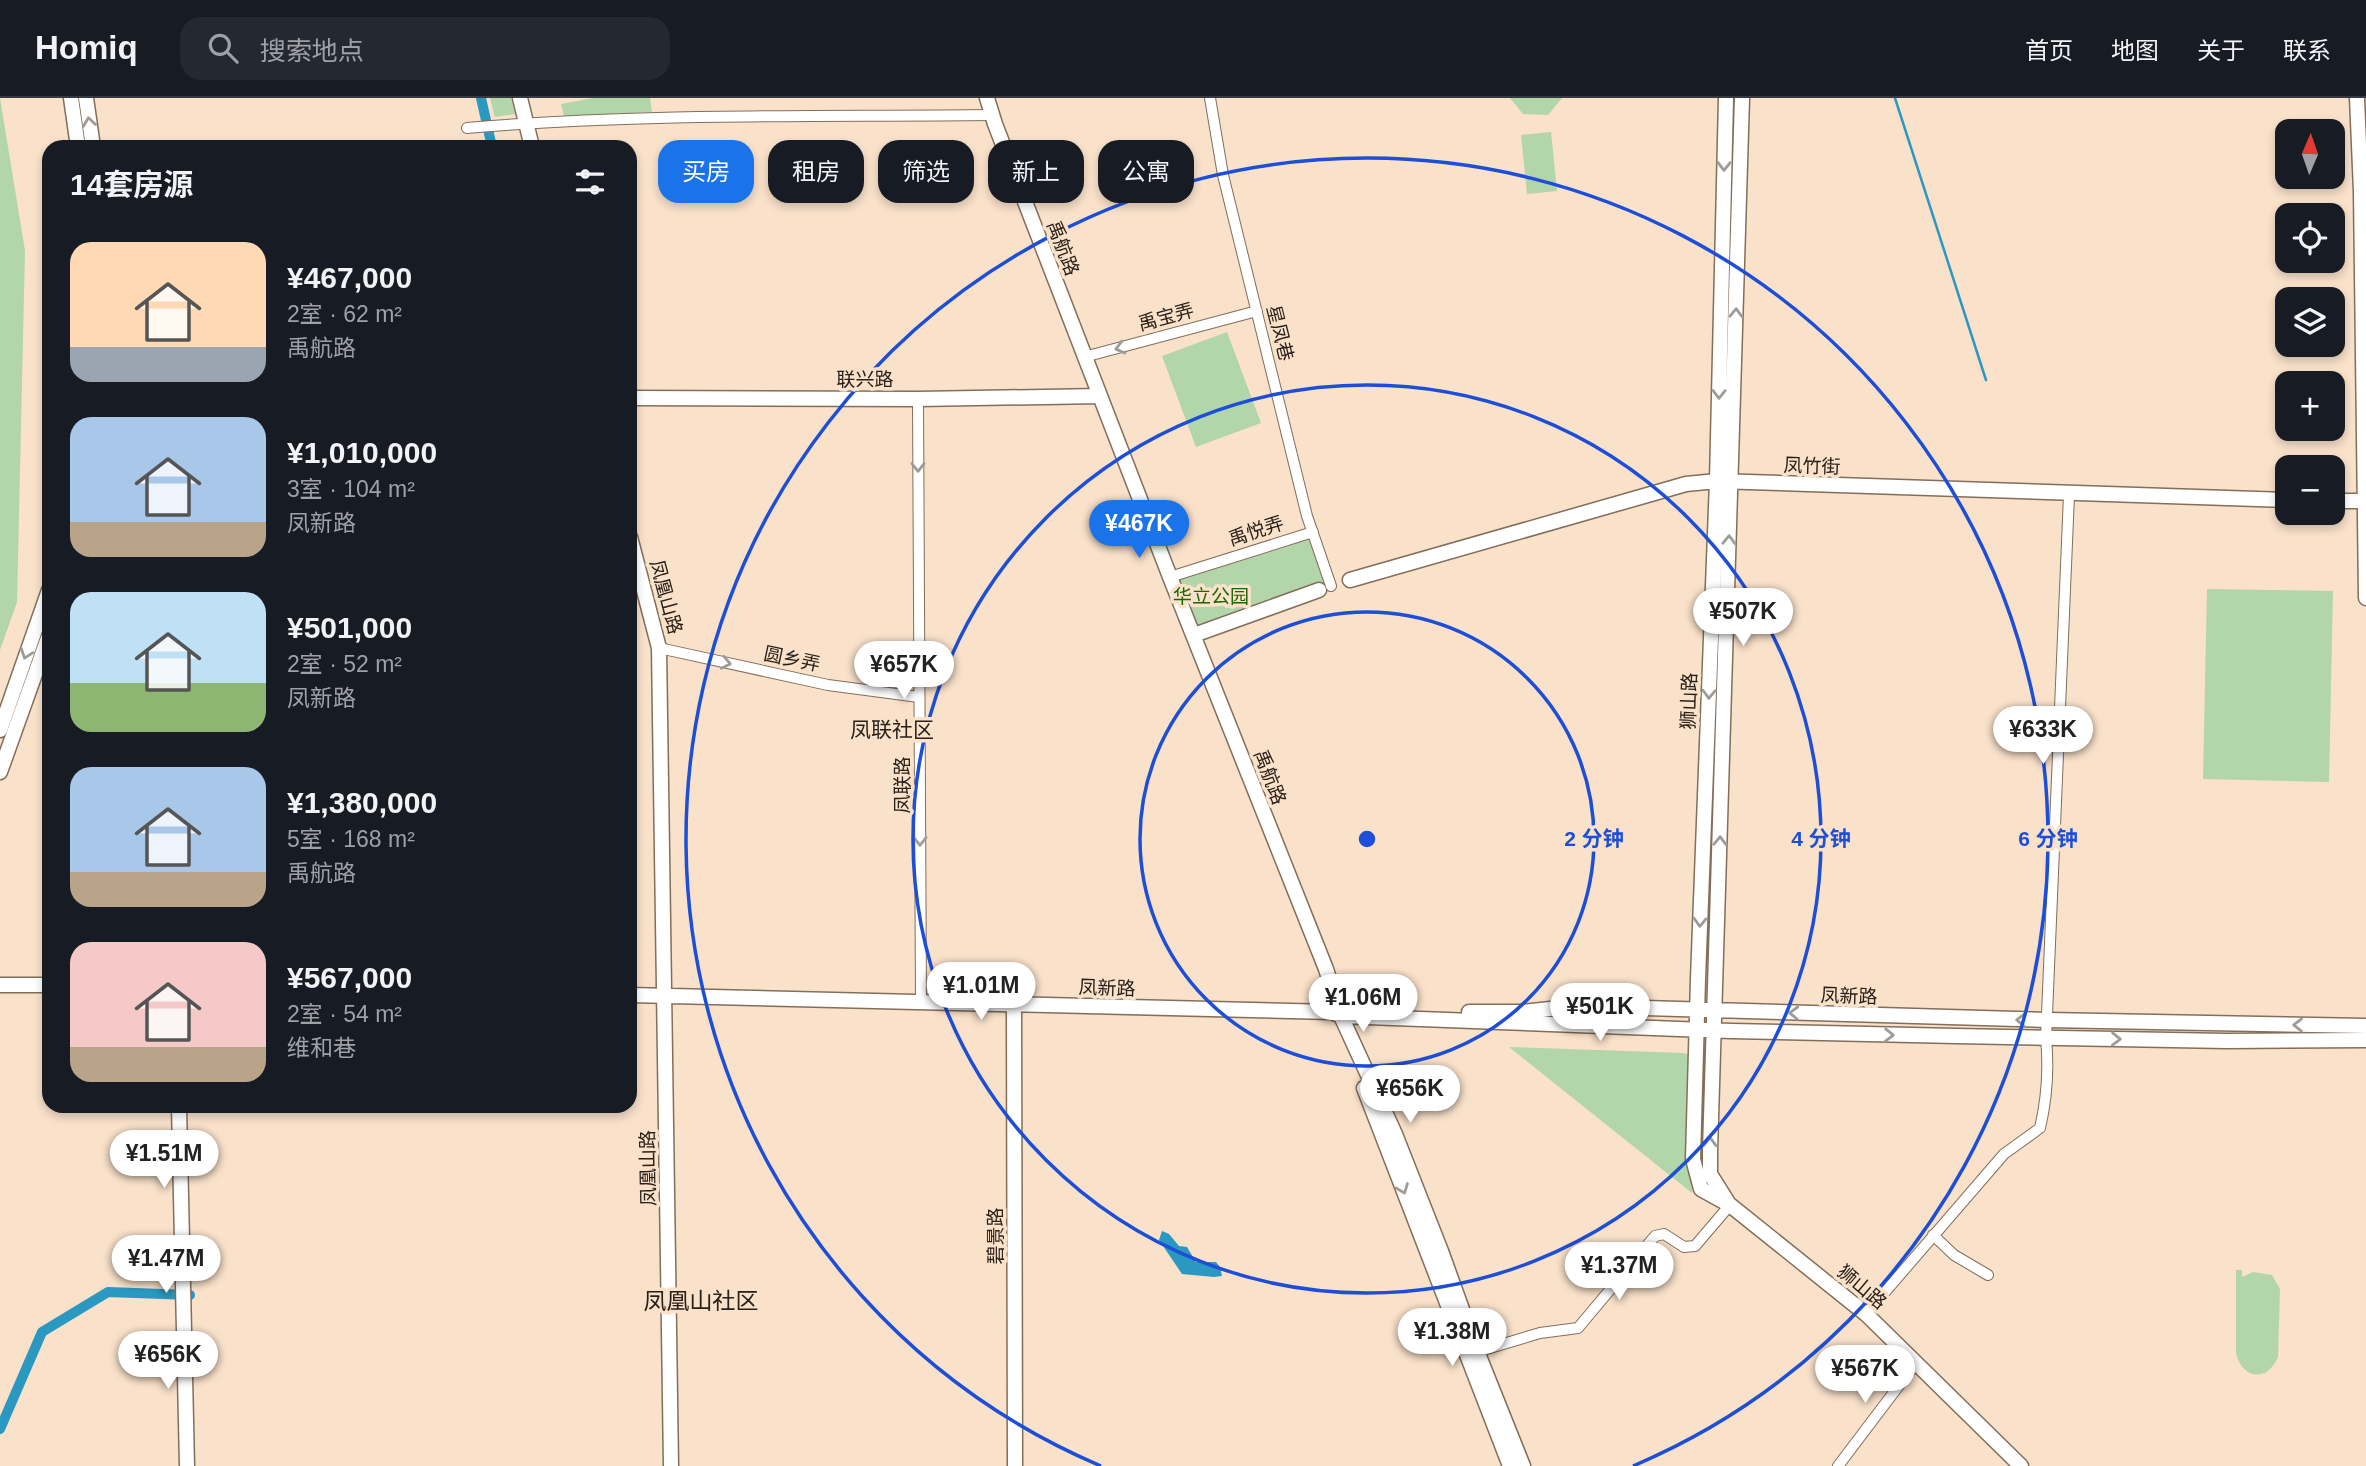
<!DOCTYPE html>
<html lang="zh">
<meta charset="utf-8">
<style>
:root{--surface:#171b24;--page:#242831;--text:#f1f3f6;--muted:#9ea1a6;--line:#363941;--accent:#1a73e8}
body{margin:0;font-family:Helvetica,"Noto Sans SC",sans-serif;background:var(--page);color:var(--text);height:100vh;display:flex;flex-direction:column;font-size:26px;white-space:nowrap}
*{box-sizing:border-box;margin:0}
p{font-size:23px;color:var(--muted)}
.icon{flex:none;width:38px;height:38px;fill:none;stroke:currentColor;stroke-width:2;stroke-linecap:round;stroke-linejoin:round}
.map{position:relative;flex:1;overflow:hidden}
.panel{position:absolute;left:42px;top:42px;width:595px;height:973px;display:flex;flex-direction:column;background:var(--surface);border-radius:21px;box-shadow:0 4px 10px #0003}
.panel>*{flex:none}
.hud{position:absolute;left:658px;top:42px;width:665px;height:63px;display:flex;gap:14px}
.needle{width:46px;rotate:2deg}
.tools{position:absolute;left:2275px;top:21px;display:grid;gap:14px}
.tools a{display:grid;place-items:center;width:70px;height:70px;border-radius:14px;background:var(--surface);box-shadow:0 4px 10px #0003;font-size:35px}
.price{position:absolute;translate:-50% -60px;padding:0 16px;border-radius:24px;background:#fff;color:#222;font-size:23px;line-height:46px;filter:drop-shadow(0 2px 4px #0008)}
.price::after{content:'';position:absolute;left:50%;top:42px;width:21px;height:16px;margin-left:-10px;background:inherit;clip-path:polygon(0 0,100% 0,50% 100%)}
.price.active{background:var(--accent);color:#fff}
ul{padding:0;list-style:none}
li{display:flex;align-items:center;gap:21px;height:175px;padding:0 28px}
li span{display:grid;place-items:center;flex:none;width:196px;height:140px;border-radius:21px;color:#555}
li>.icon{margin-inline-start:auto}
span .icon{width:84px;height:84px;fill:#fffc;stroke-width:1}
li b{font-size:30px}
h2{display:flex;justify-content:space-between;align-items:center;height:84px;padding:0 28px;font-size:30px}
.chip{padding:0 24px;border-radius:21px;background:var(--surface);box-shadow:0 4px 10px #0003;font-size:24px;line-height:63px}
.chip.active{background:var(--accent);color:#fff}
header{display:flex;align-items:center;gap:42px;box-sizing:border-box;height:98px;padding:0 35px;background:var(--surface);border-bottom:2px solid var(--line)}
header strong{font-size:33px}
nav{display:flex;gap:38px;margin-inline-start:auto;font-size:24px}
.search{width:490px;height:63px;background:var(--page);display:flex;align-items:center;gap:18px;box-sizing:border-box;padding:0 24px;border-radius:21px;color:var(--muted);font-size:26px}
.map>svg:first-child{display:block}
</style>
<header>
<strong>Homiq</strong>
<div class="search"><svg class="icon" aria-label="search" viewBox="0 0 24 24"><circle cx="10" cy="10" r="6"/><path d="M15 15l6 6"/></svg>搜索地点</div>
<nav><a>首页</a><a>地图</a><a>关于</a><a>联系</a></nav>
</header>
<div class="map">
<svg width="2366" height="1368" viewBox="0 0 2366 1368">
<rect width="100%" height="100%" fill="#f9e1ca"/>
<path fill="#b2d5a9" d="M0 0 25 153 17 504 0 552Z
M490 0H511L515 16 495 19Z
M593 0H650L652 14 564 18 561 6Z
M1510 0H1562L1548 17 1523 16Z
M1551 34 1557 93 1527 96 1521 37Z
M1227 234 1261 325 1196 349 1162 258Z
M1310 441 1330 484 1197 531 1175 481Z
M2207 491 2333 493 2329 684 2203 681Z
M1509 949 1684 955 1695 959 1692 1095Z
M2236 1172H2242V1179L2253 1174 2272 1177 2280 1191 2278 1259C2267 1285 2242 1281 2236 1255Z"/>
<path fill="#2a98c0" d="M1162 1133 1169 1136 1179 1148 1187 1149 1196 1164H1216L1220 1169 1222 1178 1214 1179 1182 1176 1159 1142Z"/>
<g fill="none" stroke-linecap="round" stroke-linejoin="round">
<path stroke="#2a98c0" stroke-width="2.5" d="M1895 0 1986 282"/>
<path stroke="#2a98c0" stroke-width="10" d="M481 0 492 49
M0 1331 42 1234 108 1194 190 1197"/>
<g stroke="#836e5a" stroke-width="12">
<path id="street" d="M1210 0 1223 77 1307 418 1331 488
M467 30C641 15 817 19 992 17
M1084 259 1257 213
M918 301 921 904
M1170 479 1313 434
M659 550 828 587 919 599
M1933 1137 1954 1157 1988 1177
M1866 1216 2004 1056 2040 1030C2047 1000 2049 971 2046 940L2069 397
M1473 1255 1540 1235 1578 1230 1655 1138 1664 1136 1684 1149 1695 1148 1730 1107
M1838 1368 1916 1265"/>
</g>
<g stroke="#836e5a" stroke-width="17">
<path id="secondary" d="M71 0 78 49
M86 0 93 49
M520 0 532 49
M987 0 995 26 1170 479 1326 871 1341 918 1395 1036 1441 1153 1477 1253 1523 1368
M1726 0 1717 383 1698 881 1693 1061 1701 1091 1730 1107 1866 1216 2021 1368
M2357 0 2361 94 2366 500
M630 300 918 301 1100 298
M2333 403H2366
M630 439 659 550 671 1368
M1350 482 1686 386 1717 383 2287 402
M1194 537 1319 492
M0 632 49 492
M0 674 49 537
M0 887H49
M630 897 1332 914 1341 918 1731 933 1956 938 2227 943 2366 942
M1014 907 1015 1368
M1469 914H1521L1578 908 2047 922 2366 928
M1364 990 1510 1368
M179 1008 187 1368
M1727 1103 1710 1076V1053L1742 0"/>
</g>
<use href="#street" stroke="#fff" stroke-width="10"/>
<use href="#secondary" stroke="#fff" stroke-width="14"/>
</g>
<defs><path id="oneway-chevron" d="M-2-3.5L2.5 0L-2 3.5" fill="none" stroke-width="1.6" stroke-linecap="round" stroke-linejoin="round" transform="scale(1.75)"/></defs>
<g stroke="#9f9b97">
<use href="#oneway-chevron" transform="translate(89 24) rotate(-98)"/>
<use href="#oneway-chevron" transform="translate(1724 68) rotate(91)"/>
<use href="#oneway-chevron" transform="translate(1736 215) rotate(-88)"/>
<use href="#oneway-chevron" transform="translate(1120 250) rotate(165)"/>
<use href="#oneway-chevron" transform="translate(1719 296) rotate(91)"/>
<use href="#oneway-chevron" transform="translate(918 369) rotate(90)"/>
<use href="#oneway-chevron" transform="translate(1729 442) rotate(-88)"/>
<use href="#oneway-chevron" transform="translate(26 556) rotate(109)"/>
<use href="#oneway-chevron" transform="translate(726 565) rotate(12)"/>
<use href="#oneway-chevron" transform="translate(1709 596) rotate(92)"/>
<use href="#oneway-chevron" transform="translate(920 743) rotate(90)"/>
<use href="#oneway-chevron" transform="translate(1720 743) rotate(-88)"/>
<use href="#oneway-chevron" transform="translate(1700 824) rotate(92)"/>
<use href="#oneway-chevron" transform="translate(1794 915) rotate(-178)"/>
<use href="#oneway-chevron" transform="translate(2021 922) rotate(-178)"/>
<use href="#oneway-chevron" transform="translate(2298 927) rotate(-179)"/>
<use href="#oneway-chevron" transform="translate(1889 937) rotate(1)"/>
<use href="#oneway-chevron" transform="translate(2116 941) rotate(1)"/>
<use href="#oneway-chevron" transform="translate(1710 1044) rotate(-89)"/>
<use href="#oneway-chevron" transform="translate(1403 1091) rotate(69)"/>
</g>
<g fill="none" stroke="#1d4ed8" stroke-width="3.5">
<circle cx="1367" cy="741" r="227"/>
<circle cx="1367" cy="741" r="454"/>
<path d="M1101 1368A681 681 0 1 1 1633 1368"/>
</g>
<g text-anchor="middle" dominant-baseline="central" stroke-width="7" stroke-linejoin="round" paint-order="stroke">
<g font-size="19" fill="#292018" stroke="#f9e1ca">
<text transform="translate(1063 150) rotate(69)">禹航路</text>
<text transform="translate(1166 219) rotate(-15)">禹宝弄</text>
<text transform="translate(1280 235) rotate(76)">星凤巷</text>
<text x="865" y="281">联兴路</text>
<text transform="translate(1812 368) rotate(2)">凤竹街</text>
<text transform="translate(1256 433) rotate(-18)">禹悦弄</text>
<text transform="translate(666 499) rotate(75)">凤凰山路</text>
<text transform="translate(792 561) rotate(12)">圆乡弄</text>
<text transform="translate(1689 603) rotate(-88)">狮山路</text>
<text transform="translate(1270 679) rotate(69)">禹航路</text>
<text transform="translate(902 687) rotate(-90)">凤联路</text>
<text transform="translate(1107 890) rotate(2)">凤新路</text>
<text transform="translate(1849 898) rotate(2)">凤新路</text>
<text transform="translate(648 1070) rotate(-91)">凤凰山路</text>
<text transform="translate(995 1138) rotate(-90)">碧景路</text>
<text transform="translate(1862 1189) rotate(40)">狮山路</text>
</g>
<g font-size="19" fill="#1f6601" stroke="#f9e1ca">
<text x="1211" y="498">华立公园</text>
</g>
<g font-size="21" fill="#292018" stroke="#f9e1ca">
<text x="892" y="631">凤联社区</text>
</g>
<g font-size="23" fill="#292018" stroke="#f9e1ca">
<text x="701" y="1203">凤凰山社区</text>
</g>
</g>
<circle cx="1367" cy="741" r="10" fill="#1d4ed8" stroke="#f9e1ca" stroke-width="3.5"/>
<g font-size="21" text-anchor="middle" font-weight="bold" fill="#1d4ed8" stroke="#f9e1ca" stroke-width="7" stroke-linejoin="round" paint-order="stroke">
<text x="1594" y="748">2 分钟</text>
<text x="1821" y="748">4 分钟</text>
<text x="2048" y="748">6 分钟</text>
</g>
</svg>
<div class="tools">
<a><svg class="needle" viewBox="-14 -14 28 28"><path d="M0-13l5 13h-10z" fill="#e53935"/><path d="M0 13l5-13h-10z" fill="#9ea1a6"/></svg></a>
<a><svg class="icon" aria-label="locate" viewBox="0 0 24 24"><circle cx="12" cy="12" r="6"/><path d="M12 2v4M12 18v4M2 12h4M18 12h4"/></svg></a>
<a><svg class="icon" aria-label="layers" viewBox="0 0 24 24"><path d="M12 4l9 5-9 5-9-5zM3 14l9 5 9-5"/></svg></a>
<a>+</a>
<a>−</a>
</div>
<b class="price active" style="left:1139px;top:462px">¥467K</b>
<b class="price" style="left:1743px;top:550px">¥507K</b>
<b class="price" style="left:904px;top:603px">¥657K</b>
<b class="price" style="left:2043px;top:668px">¥633K</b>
<b class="price" style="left:981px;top:924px">¥1.01M</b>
<b class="price" style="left:1363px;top:936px">¥1.06M</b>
<b class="price" style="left:1600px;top:945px">¥501K</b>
<b class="price" style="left:1410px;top:1027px">¥656K</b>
<b class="price" style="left:164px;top:1092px">¥1.51M</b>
<b class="price" style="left:166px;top:1197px">¥1.47M</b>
<b class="price" style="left:1619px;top:1204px">¥1.37M</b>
<b class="price" style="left:1452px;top:1270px">¥1.38M</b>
<b class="price" style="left:168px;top:1293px">¥656K</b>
<b class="price" style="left:1865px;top:1307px">¥567K</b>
<div class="hud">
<a class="chip active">买房</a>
<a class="chip">租房</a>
<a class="chip">筛选</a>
<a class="chip">新上</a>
<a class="chip">公寓</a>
</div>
<section class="panel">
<h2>14套房源<svg class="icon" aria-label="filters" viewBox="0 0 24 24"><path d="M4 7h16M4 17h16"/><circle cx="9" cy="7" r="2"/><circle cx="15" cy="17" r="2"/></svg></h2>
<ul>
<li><span style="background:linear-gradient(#ffd9b3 75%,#9aa5b1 0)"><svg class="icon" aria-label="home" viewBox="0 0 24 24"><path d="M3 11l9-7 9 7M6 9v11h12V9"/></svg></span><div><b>¥467,000</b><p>2室 · 62 m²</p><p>禹航路</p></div></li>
<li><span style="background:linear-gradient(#a9c7e8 75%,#b9a48a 0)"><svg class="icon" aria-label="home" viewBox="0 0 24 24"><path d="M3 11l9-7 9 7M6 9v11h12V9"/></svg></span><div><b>¥1,010,000</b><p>3室 · 104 m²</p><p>凤新路</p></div></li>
<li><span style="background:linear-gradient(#bfe0f5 65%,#8fb573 0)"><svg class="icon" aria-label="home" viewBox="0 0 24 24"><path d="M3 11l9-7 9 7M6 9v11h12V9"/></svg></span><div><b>¥501,000</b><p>2室 · 52 m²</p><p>凤新路</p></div></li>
<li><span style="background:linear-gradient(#a9c7e8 75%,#b9a48a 0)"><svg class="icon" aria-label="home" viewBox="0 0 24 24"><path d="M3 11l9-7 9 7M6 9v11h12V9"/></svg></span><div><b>¥1,380,000</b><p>5室 · 168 m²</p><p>禹航路</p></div></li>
<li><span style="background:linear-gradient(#f6c9c9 75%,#b9a48a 0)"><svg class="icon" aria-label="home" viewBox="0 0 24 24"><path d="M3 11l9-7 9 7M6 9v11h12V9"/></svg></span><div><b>¥567,000</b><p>2室 · 54 m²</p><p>维和巷</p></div></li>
</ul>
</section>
</div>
